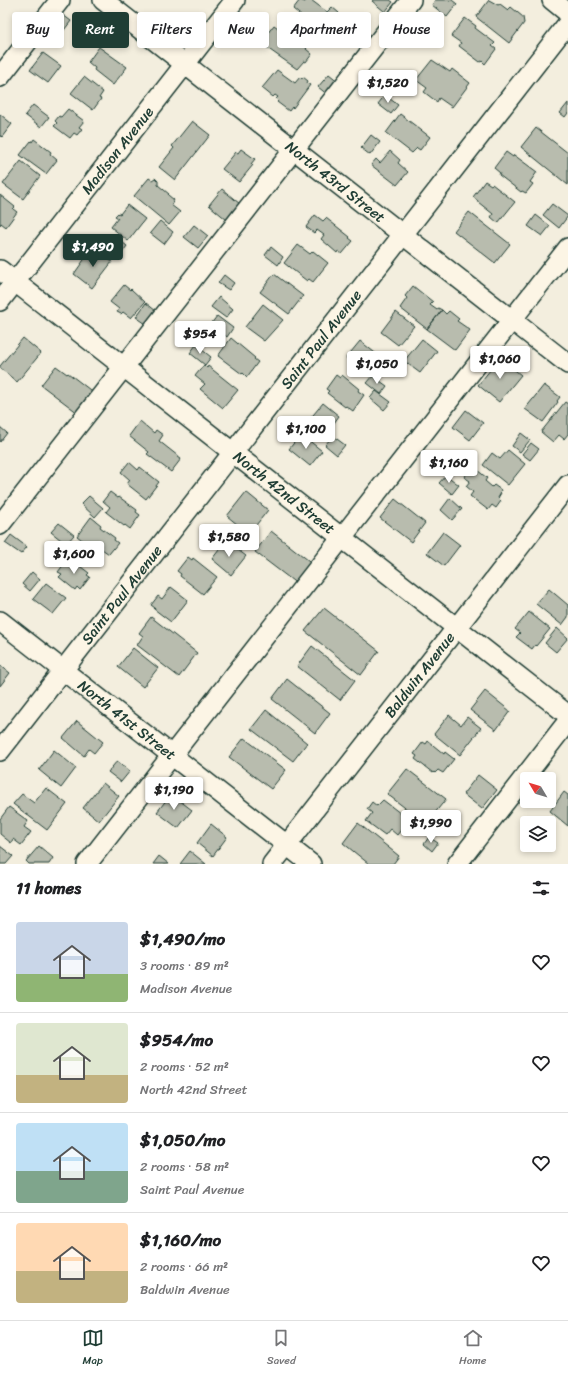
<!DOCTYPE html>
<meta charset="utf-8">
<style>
:root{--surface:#fff;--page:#f2f2f2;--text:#202124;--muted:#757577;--line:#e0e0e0;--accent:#1f3d34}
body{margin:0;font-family:Sriracha,sans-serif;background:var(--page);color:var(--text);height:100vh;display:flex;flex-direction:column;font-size:15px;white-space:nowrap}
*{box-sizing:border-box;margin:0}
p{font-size:13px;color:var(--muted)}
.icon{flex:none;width:22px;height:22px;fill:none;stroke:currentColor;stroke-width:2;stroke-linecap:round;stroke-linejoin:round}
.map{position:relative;height:864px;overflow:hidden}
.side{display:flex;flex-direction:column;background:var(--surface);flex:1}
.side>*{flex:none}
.hud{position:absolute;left:12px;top:12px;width:544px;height:36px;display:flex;gap:8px}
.needle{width:26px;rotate:308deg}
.buttons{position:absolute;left:520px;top:772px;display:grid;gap:8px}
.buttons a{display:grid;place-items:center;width:36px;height:36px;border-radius:4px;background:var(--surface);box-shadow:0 2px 6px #0003;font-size:20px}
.price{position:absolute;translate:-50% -34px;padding:0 9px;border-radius:4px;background:#fff;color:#222;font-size:13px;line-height:26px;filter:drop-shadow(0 1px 2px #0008)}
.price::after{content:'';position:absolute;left:50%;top:24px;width:12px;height:9px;margin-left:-6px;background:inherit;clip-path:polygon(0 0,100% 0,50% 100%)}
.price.selected{background:var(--accent);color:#fff}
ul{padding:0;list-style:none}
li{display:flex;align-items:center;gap:12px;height:100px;padding:0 16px}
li+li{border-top:1px solid var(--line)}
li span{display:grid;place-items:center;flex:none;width:112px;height:80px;border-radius:4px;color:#555}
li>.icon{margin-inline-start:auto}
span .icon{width:48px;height:48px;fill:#fffc;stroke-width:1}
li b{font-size:17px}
h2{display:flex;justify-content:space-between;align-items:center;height:48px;padding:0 16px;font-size:17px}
.pill{padding:0 14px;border-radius:4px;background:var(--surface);box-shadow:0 2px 6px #0003;font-size:14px;line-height:36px}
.pill.selected{background:var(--accent);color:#fff}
.tab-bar{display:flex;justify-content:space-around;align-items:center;height:56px;border-top:1px solid var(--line);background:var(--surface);font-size:11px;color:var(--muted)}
.tab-bar a{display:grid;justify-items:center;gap:2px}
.tab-bar .selected{color:var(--accent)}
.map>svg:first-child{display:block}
</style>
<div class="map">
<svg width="568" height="864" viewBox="0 0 568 864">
<rect width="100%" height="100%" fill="#f3eede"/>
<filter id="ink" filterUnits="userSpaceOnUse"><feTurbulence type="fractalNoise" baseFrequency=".025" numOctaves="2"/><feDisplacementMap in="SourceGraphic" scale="8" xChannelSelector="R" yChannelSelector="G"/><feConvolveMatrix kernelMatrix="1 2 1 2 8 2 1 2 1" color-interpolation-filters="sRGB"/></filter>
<g filter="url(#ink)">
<path fill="#b8bcae" stroke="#1f3d34" d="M300 0 305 2 306 0H311L327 12 332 7 339 13 328 31 319 24 316 28 293 9Z
M373 0H390L393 2 385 12 372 1Z
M435 0H452L457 4 447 17 432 5Z
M489 0 498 5 500 4 508 10 511 7 523 17 524 23 509 43 476 17Z
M59 12 71 21 54 43 42 33Z
M465 18 476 26 475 28 495 43 492 46 496 49 485 64 482 61 480 62 459 46 461 43 451 36Z
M274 25 293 39 294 38 307 48 306 49 312 54 306 62 304 61 297 69 260 43Z
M99 47 127 67 113 85 94 70 95 68 88 62Z
M43 53 61 66 48 83 30 70Z
M432 60 450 72 452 69 470 83 452 107 439 98 437 102 424 92 427 88 416 80Z
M277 70 295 83 300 77 302 79 303 77 308 81 307 83 310 85 293 108 292 107 289 111 277 102 278 101 276 99 278 97 275 95 273 97 262 88Z
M329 74 339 82 328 95 318 87Z
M84 77 103 92 99 98 101 99 93 110 71 93Z
M385 95 398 105 391 114 378 104Z
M568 103V113L565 117 560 113Z
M33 105 49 117 41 127 25 115Z
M68 109 84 121 79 127 82 129 77 135 74 133 70 138 54 126 57 123 55 121 59 116 61 117Z
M0 114 12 124 2 137 0 135Z
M400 114 430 137 420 150 417 148 412 153 386 133Z
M192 121 210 135 175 180 159 167 174 148 172 146Z
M536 128 568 153V185L521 147Z
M371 135 380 142 370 155 361 148Z
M34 139 51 152 50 154 57 160 46 174 20 155 31 141 32 142Z
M241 149 255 159 251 164 253 165 239 182 222 169 236 152 238 153Z
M390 151 400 160 398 163 408 172 397 185 371 165 376 159 380 163Z
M506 152 513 157 514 155 537 172 530 182 533 184 526 193 522 191 521 192 499 175 500 173 494 168Z
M21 161 40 176 23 199 3 184Z
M149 178 152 180 155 178 158 181V185L169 194 168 195 174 200 171 205 180 212 169 225 134 196Z
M485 181 491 185 492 184 515 202 498 223 491 217 493 214 478 202V201L473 197Z
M222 189 240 204 227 220 209 205Z
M0 195 15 207 13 209 17 212 6 227 1 223 0 225Z
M552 204 568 216 559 228 543 215Z
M127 205 145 219 128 241 111 227 118 218 115 216 118 213 120 214Z
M469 212 510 244 495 263 454 231Z
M315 215 323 221 326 218 350 237 349 238 353 241 342 254 338 251 337 253 321 239 324 235 317 230 314 233 306 227Z
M536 215 550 226 542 236 528 226Z
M160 221 173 232 164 244 150 233Z
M194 225 208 236 198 248 184 237Z
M113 235 127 246 118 258 104 247Z
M298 245 310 254 313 251 328 263 313 282 309 279 307 281 284 263Z
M93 247 112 262 92 288 74 274Z
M271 247 283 257 278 265 265 255Z
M274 274 303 296 289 314 260 292Z
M224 275 234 283 229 290 218 283Z
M124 285 130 290 131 289 145 302 131 318 123 312 121 314 117 312 119 309 110 302Z
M413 286 433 302 430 305 437 310 438 308 442 310 427 329 400 308 407 298 405 296Z
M219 297 233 309 226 318 211 307Z
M146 303 156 311 146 324 136 317Z
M263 304 283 320 264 341 245 327Z
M442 310 446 314 449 311 459 319 457 321 470 330 455 350 427 329Z
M396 312 414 326 398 345 381 332Z
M217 316 233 328 227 337 211 324Z
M23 338 41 353 17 382 0 368V366Z
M231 338 255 358 254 359 258 362 247 377 243 373 242 374 218 356Z
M422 339 437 351 420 373 404 361Z
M360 341 384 360 371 377 346 358Z
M196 345 211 357 205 365 190 353Z
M500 358 521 375 499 402 478 385Z
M204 365 207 368 208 366 238 390 223 408 200 389 205 384 195 376Z
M56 366 67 374 68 373 94 393 78 413 41 385Z
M336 375 340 378 342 375 359 389 358 391 364 395 353 411 346 406 345 407 327 393 329 391 326 389Z
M373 376 387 386 381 394 367 383Z
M544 385 560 397 557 401 558 402 543 422 525 409Z
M376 391 391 402 384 410 370 398Z
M565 402 568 404V434L564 439 559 435 553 442 541 432Z
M323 403 339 416 326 434 309 420Z
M466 410 483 423 470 440 453 427Z
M140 421 154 433 156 430 163 435 159 441 178 456V457L181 459 171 472 147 454 149 452 129 436Z
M0 427 7 433 0 442Z
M521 433 530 440 520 452 512 446Z
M301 434 322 451 310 466 289 449Z
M333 436 345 445 337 455 325 445Z
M531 443 539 449 530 460 522 454Z
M508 450 525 464 508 485 483 465 492 453 500 459Z
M129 462 138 470 140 467 159 482 146 499 127 484 130 480 121 472Z
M472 466 487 478 485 481 492 487 494 485 501 490 500 492 501 493 498 498 501 501 496 508 492 505 488 510 470 496 473 492 466 486 470 481 464 477Z
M446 475 459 485 452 494 439 483Z
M110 492 118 498 119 497 137 510 136 512 140 515 130 529 125 525 124 526 106 512 110 507 103 501Z
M246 492 268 510 249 534 227 516Z
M89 496 103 508 95 517 81 504Z
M450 498 462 509 452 520 441 510Z
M395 499 425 523 411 542 380 518Z
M91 517 101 525 100 527 115 538 114 540 118 543 109 554 89 540 86 543 77 536Z
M59 523 74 535 66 544 51 532Z
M271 531 313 564 297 584 255 552Z
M443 532 460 545 444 566 427 553Z
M11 535 27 547 21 554 5 543Z
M226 541 246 556 231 575 212 559Z
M188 557 192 560 193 558 217 577 203 594 180 576 181 574 177 571Z
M67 560 69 562 72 560 89 573 87 575 90 577 80 590 77 587 75 590 59 577 62 574 58 572Z
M32 572 40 579 30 591 22 584Z
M46 583 66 598 53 614 33 599Z
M171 587 188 600 171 622 154 609 155 608 151 605 158 596 162 599Z
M549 589 568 605V617L562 625 536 604Z
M324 608 379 651 361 675 305 631Z
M529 612 550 629 536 646 535 645 532 649 516 637 520 633 515 629Z
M151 617 197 653 179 677 137 645 143 636 139 633Z
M557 628 568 638 556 652 545 643Z
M312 646 355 680 340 700 297 666Z
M133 648 158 668 143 687 118 667Z
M0 665 10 673 0 686Z
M287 679 330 713 315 733 272 699Z
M485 691 510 711 496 730 470 710Z
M266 710 307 743 293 761 251 729Z
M449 715 461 725 467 717 481 728 460 755 434 734Z
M77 721 103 742 94 753 89 749 84 756 63 738Z
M244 738 286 770 271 789 229 757Z
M428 741 444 754 445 752 454 759 443 773 438 770 435 773 434 772 433 773 415 759 417 756 414 754 423 742 426 744Z
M54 750 76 768 61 788 39 770Z
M117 761 130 771 121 782 108 772Z
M407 769 446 799 426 824 387 794Z
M478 775 497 790 482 809 463 794Z
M103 783 119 796 99 821 83 808Z
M46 788 67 804 47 830 13 804 22 794 34 803Z
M564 792 568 795V826L550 811Z
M171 794 192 810 178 828 157 812Z
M383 800 409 820 397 835 390 829 385 835 366 821 372 813 367 809 372 802 377 806Z
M9 807 28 821 24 827 31 832 21 845 13 839 11 843 0 834V819Z
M358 823 399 856 393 864H369L343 843Z
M211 824 227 837 213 856 197 843Z
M429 837 438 843 432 851 424 844Z
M0 846 13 856 6 864H0Z
M39 846 53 858 49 864H29L26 861Z
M190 851 206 864H180Z
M159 856 169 864H153Z"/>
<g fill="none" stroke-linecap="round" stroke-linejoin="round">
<g stroke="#1f3d34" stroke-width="22">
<g id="minor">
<path id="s1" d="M103 0 568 364"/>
<path d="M552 0 568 13"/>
<path d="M0 77 60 0"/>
<path id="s2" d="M0 270 568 715"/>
<path id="s3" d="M0 301 235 0"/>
<path d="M0 525 411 0"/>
<path id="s4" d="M0 621 311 864"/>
<path id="s5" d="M0 751 568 23"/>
<path d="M87 864 568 248"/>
<path id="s6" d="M272 864 568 485"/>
<path d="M457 864 568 721"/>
</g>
</g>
<use href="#minor" stroke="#fcf5e5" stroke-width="19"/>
</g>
</g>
<g text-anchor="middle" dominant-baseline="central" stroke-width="4" stroke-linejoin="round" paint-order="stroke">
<g font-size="15" fill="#1f3d34" stroke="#fcf5e5">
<text stroke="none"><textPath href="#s3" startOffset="191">Madison Avenue</textPath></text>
<text stroke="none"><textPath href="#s1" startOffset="295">North 43rd Street</textPath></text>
<text stroke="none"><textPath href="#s5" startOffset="522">Saint Paul Avenue</textPath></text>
<text stroke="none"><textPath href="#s2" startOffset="361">North 42nd Street</textPath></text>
<text stroke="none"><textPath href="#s5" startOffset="198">Saint Paul Avenue</textPath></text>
<text stroke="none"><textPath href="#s6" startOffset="240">Baldwin Avenue</textPath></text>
<text stroke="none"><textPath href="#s4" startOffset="161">North 41st Street</textPath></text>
</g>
</g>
</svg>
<div class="buttons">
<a><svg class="needle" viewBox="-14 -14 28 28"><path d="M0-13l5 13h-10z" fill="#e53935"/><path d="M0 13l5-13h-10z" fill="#757577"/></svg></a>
<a><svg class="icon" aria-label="layers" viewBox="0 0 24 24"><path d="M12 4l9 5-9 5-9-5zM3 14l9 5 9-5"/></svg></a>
</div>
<b class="price" style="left:388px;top:104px">$1,520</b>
<b class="price selected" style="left:93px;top:268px">$1,490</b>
<b class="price" style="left:200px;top:355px">$954</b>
<b class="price" style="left:500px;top:380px">$1,060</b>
<b class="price" style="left:377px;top:385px">$1,050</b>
<b class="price" style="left:306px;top:450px">$1,100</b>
<b class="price" style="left:449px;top:484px">$1,160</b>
<b class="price" style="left:229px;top:558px">$1,580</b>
<b class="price" style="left:74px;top:575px">$1,600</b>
<b class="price" style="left:174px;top:811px">$1,190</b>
<b class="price" style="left:431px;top:844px">$1,990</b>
<div class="hud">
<a class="pill">Buy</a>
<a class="pill selected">Rent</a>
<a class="pill">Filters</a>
<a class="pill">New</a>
<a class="pill">Apartment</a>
<a class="pill">House</a>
</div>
</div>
<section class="side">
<h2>11 homes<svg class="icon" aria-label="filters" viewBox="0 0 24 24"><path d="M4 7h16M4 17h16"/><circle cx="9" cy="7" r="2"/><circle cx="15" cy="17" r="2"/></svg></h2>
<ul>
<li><span style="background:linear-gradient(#c9d6e8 65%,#8fb573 0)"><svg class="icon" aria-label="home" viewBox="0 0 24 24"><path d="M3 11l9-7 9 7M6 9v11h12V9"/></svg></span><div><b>$1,490/mo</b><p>3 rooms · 89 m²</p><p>Madison Avenue</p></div><svg class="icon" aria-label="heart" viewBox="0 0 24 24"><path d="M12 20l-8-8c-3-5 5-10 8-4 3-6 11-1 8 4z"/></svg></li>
<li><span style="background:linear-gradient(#dfe7d0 65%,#c2b280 0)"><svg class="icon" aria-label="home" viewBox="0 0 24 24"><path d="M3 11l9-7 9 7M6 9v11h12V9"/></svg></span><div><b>$954/mo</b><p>2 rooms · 52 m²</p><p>North 42nd Street</p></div><svg class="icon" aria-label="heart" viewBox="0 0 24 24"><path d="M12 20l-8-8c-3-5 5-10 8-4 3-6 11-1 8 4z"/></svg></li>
<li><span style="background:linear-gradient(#bfe0f5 60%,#7fa58c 0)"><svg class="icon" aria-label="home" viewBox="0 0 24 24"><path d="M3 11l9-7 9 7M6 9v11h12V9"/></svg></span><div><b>$1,050/mo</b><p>2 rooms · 58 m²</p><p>Saint Paul Avenue</p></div><svg class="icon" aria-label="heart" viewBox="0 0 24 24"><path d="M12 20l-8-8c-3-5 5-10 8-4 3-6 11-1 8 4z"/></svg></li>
<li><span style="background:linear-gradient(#ffd9b3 60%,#c2b280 0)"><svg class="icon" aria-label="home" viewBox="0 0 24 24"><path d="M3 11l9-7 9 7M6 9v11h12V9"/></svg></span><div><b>$1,160/mo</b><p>2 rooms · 66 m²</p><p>Baldwin Avenue</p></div><svg class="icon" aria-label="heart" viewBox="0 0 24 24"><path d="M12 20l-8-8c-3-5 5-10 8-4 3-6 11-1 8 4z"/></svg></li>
</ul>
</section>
<nav class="tab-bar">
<a class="selected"><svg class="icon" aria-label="map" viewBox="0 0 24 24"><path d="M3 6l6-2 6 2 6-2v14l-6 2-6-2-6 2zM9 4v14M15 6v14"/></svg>Map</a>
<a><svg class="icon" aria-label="saved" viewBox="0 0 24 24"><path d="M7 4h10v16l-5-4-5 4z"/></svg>Saved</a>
<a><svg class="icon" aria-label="home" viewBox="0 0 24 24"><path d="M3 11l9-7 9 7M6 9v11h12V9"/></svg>Home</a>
</nav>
